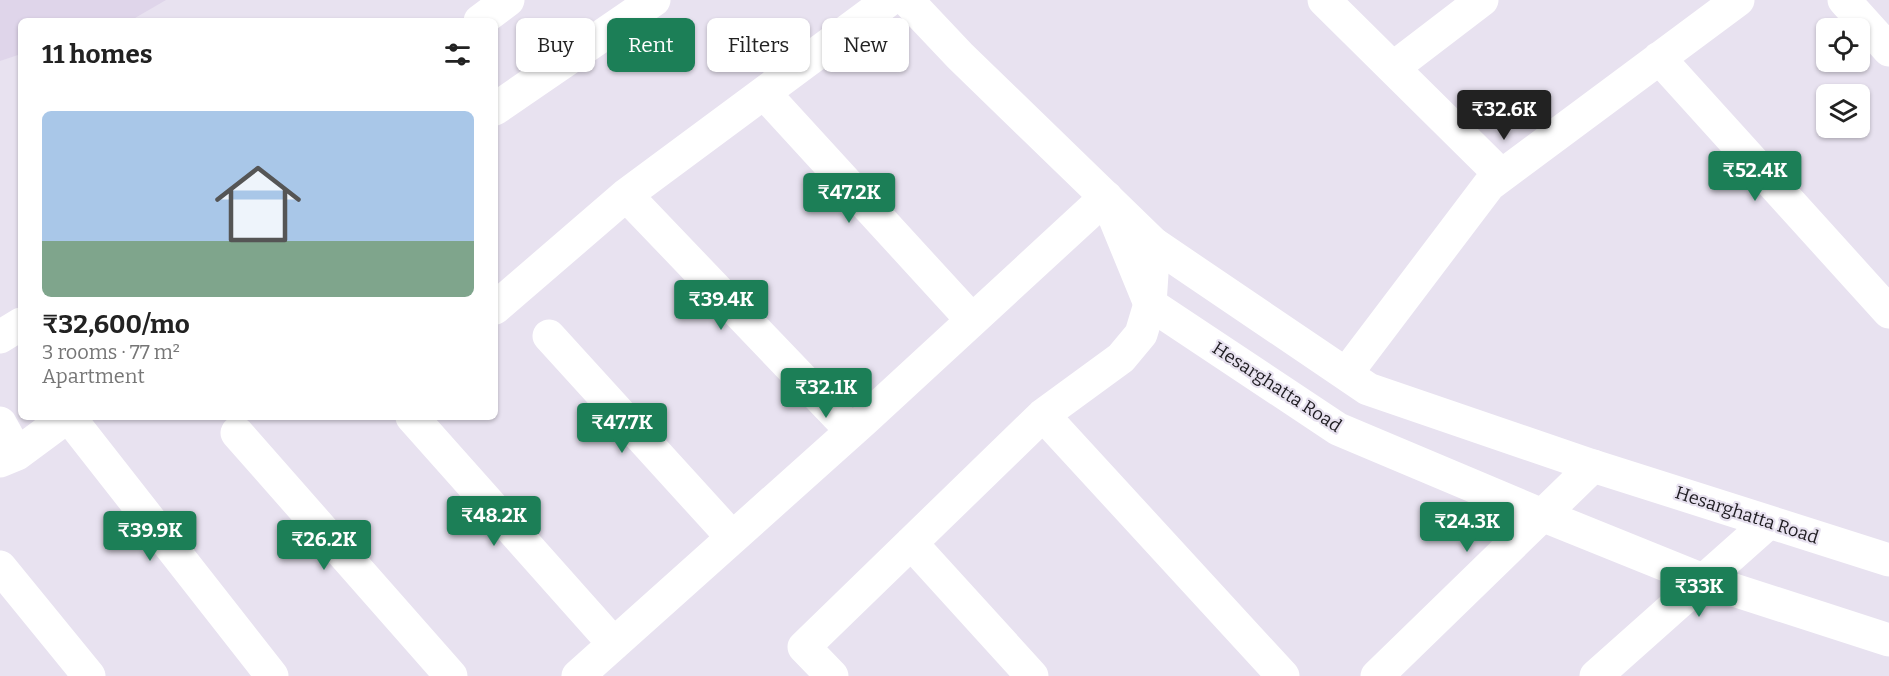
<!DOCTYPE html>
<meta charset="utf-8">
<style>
:root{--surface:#fff;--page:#f6f6f6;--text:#222;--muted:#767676;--line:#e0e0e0;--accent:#1c7f57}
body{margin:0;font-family:Bitter,serif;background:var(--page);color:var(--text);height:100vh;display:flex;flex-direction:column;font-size:22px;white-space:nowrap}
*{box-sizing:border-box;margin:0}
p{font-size:20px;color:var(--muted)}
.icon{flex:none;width:33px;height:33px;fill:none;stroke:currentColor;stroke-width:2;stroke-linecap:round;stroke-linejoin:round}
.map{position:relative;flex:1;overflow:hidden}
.panel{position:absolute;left:18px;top:18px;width:480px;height:402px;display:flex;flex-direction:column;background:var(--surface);border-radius:9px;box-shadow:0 2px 4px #0004}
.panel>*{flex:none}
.hud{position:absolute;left:516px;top:18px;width:570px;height:54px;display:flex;gap:12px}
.tools{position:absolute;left:1816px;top:18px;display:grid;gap:12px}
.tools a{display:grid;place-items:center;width:54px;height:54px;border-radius:9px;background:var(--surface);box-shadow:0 2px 4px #0004;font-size:30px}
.price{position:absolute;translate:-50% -51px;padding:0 14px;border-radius:6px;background:var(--accent);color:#fff;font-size:20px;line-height:39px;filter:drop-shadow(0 2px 3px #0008)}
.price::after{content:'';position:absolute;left:50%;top:36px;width:18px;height:14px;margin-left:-9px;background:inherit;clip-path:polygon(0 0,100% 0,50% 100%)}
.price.selected{background:#222;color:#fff}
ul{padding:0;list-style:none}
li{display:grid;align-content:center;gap:12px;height:318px;padding:0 24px}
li+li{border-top:2px solid var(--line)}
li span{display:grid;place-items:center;height:186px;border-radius:9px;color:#555}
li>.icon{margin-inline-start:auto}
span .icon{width:108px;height:108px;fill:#fffc;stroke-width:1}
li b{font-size:26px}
h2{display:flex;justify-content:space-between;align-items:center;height:72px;padding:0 24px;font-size:26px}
.tag{padding:0 21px;border-radius:9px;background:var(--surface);box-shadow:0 2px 4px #0004;font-size:21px;line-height:54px}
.tag.selected{background:var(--accent);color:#fff}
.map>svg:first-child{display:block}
</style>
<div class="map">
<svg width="1889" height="676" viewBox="0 0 1889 676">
<rect width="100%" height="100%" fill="#e8e2f0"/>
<path fill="#dfd5ea" d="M0 0H166L135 18 125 21H21V54L0 61Z"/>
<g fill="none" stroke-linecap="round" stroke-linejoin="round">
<path stroke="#fff" stroke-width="33" d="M1324 0 1501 175
M1844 0 1889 50
M480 21 508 0
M1659 58 1889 312
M1393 68 1482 0
M764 93 972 320
M495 109 654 0
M626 195 851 430
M495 308 626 195 889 0
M549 336 732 537
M0 337 21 324
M1352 366 1489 185 1738 0
M1043 415 1283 676
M69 417 272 676
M412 417 614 644
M0 423 17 454
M237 433 451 676
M0 461 17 454 67 417
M911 543 1032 676
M0 567 89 676
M578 676 864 420 1106 197
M832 676 804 647 1043 415 1121 358 1141 334 1150 304 1154 244
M1377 676 1593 466
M1596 676 1768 523"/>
<path stroke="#fff" stroke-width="33" d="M907 0 960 56 1154 244 1368 389 1593 466 1889 560
M1111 209 1150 304 1338 429 1542 515 1703 580 1889 640"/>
</g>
<g text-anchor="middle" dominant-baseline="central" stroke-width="4.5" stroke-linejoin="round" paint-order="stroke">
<g font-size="18" fill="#1e1c21" stroke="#e8e2f0">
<text transform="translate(1277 387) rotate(33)">Hesarghatta Road</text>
<text transform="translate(1747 515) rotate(18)">Hesarghatta Road</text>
</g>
</g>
</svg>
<div class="tools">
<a><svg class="icon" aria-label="locate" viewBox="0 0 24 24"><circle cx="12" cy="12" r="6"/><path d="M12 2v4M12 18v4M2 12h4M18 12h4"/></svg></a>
<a><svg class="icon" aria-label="layers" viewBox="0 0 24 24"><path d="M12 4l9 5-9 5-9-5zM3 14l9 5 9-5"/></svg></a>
</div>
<b class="price selected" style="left:1504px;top:141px">₹32.6K</b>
<b class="price" style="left:1755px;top:202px">₹52.4K</b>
<b class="price" style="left:849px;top:224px">₹47.2K</b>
<b class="price" style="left:721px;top:331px">₹39.4K</b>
<b class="price" style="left:826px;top:419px">₹32.1K</b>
<b class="price" style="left:622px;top:454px">₹47.7K</b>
<b class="price" style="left:494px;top:547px">₹48.2K</b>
<b class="price" style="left:1467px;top:553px">₹24.3K</b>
<b class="price" style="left:150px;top:562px">₹39.9K</b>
<b class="price" style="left:324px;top:571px">₹26.2K</b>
<b class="price" style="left:1699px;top:618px">₹33K</b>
<div class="hud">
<a class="tag">Buy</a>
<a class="tag selected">Rent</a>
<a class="tag">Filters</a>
<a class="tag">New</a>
</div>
<section class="panel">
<h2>11 homes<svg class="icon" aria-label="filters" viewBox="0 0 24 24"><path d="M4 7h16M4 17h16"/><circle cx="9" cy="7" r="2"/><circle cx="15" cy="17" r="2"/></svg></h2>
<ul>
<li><span style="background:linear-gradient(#a9c7e8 70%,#7fa58c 0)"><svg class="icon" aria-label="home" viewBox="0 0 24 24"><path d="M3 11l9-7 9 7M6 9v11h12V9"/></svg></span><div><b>₹32,600/mo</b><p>3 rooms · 77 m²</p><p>Apartment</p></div></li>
</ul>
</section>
</div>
